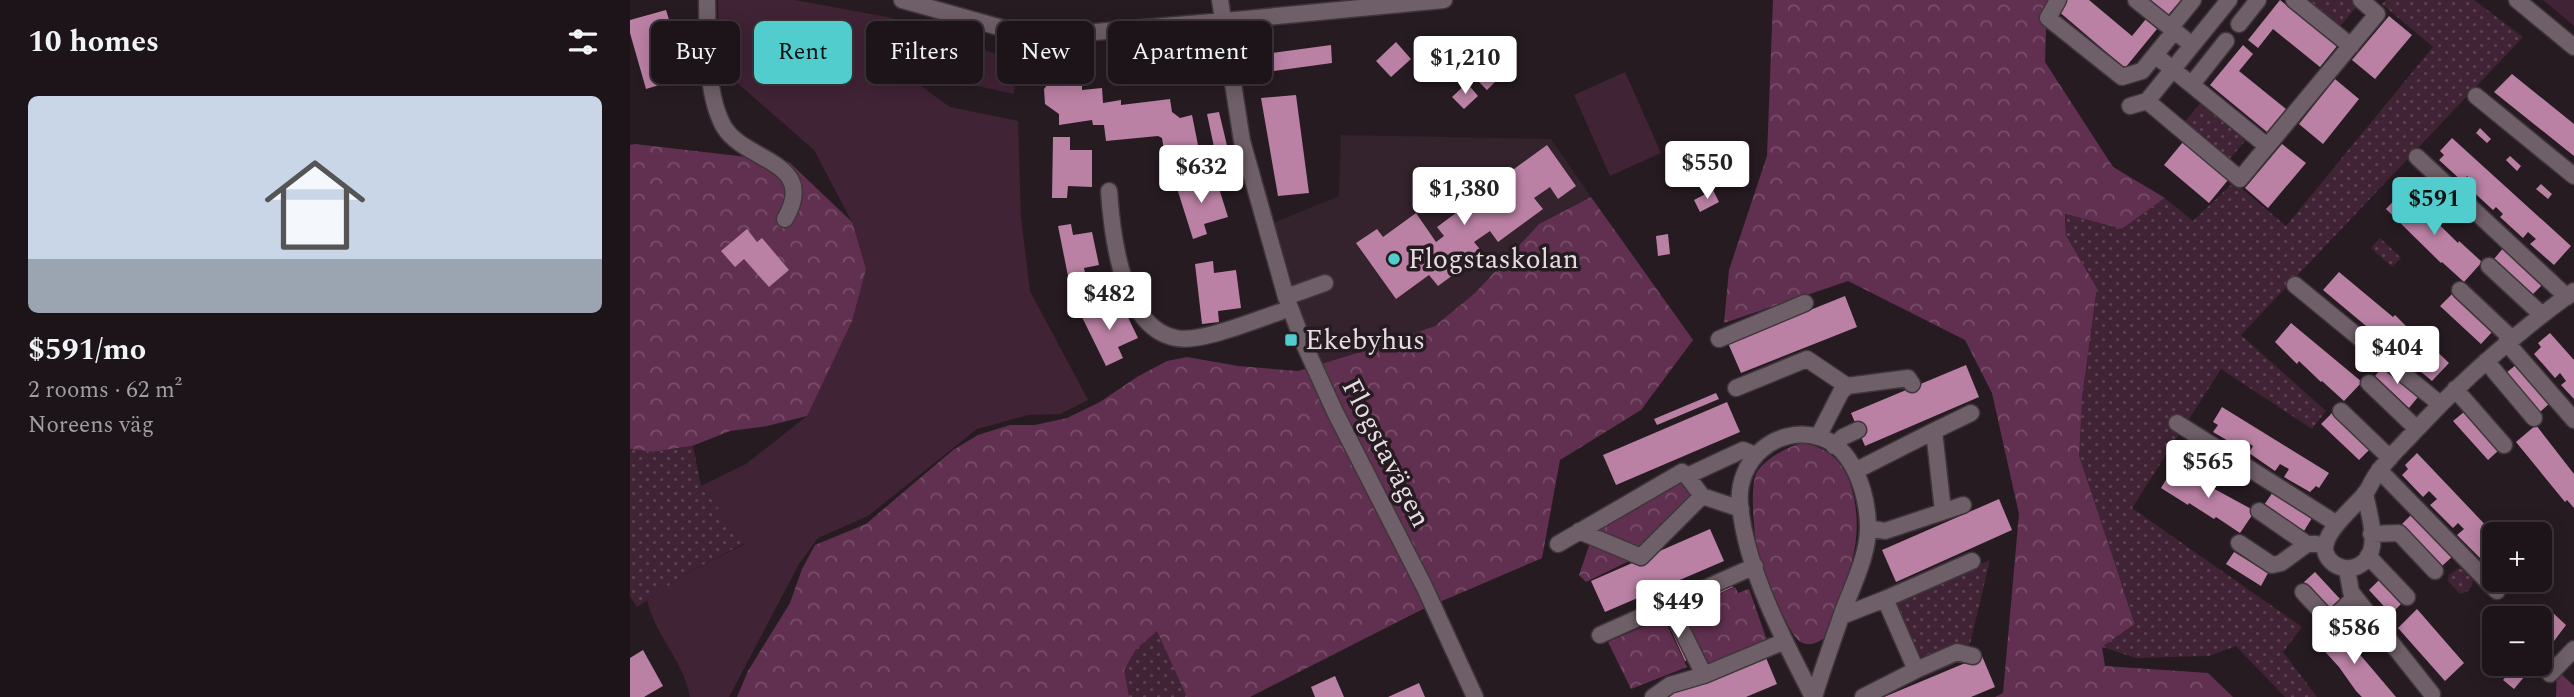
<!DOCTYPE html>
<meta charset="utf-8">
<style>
:root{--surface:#1d141a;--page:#251d23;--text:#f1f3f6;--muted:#a09ea2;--line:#3b3339;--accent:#52cdcd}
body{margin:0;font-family:Spectral,serif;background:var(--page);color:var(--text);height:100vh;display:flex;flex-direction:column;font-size:26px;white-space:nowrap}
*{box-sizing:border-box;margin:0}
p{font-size:23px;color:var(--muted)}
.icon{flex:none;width:38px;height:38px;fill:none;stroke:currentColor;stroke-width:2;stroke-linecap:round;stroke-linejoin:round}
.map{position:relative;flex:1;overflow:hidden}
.details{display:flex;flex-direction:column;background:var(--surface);width:630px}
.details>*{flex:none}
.hud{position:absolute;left:21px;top:21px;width:665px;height:63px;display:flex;gap:14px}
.fabs{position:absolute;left:1852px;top:522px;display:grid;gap:14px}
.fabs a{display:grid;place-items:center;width:70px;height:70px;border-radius:10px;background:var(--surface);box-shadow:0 4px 18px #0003,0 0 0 2px var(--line);font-size:35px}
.price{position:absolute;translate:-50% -60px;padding:0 16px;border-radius:7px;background:#fff;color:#222;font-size:23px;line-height:46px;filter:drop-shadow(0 2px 4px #0008)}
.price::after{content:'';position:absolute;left:50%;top:42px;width:21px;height:16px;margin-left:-10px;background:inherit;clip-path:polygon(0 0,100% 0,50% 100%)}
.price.active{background:var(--accent);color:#111}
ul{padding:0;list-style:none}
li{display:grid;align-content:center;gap:14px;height:371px;padding:0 28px}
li+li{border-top:2px solid var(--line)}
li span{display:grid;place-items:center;height:217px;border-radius:10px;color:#555}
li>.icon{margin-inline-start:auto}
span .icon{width:126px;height:126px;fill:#fffc;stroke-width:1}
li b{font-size:30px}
h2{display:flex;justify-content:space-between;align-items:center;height:84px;padding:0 28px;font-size:30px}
.tag{padding:0 24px;border-radius:10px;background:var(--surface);box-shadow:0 4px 18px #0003,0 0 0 2px var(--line);font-size:24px;line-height:63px}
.tag.active{background:var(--accent);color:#111}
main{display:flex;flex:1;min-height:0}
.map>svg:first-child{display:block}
</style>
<main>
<section class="details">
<h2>10 homes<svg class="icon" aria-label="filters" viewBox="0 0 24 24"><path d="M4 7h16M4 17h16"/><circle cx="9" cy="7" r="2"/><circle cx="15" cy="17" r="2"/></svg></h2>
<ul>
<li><span style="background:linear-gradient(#c9d6e8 75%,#9aa5b1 0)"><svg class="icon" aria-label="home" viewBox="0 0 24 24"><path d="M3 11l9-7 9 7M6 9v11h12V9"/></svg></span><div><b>$591/mo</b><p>2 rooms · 62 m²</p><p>Noreens väg</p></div></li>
</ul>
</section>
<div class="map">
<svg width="1944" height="697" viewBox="0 0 1944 697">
<defs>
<pattern id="forest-crowns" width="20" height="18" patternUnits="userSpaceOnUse" patternTransform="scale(1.75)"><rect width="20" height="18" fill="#613050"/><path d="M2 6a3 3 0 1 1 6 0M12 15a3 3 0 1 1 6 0" fill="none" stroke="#784e69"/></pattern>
<pattern id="park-dots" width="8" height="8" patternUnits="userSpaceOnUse" patternTransform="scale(1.75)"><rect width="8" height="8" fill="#402335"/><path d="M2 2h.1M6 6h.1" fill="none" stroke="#5c4252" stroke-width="1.8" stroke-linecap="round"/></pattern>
</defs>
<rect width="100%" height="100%" fill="#271b22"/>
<path fill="#34222d" d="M711 135 921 139 961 197 909 224 845 293 805 326 737 350 690 364 662 295 641 224 709 196Z"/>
<path fill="#402335" d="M88 0H165L262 18 270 62 287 83 320 107 388 121 391 217 400 291 458 400 430 414 398 415 347 429 238 516 188 538 169 564 99 697H60C54 662 25 635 17 600L57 573 115 544 71 486 116 464 177 416 222 222 184 150 89 67Z
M1913 0H1944V26Z
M286 26 386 61 384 94 308 77 286 51Z
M995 72 1031 153 980 176 944 95Z"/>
<path fill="url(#forest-crowns)" d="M1143 0H1417L1415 62 1483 167 1535 198 1492 229 1435 214 1436 235 1467 288 1452 399 1492 586 1505 624 1472 647 1475 666 1578 673 1603 697H1365L1373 693 1389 514 1362 393 1335 340 1218 281 1094 323 1099 270 1137 156Z
M5 144 159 162 222 222 236 269 222 321 177 416 137 426 100 431 62 446 23 452 0 449V145Z
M961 197 1063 340 1011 410 930 460 912 558 791 610 620 697H107L118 671 160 603 172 569 185 545 236 524 323 450 348 435 380 425H405L437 418 470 402 507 377 537 361 557 357 608 366 668 371 737 350 805 326 845 293 909 224Z
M1174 443C1197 448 1212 460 1220 483 1239 542 1214 584 1194 638 1186 644 1178 647 1169 641 1157 632 1129 561 1126 544 1124 527 1120 490 1126 474 1132 460 1160 445 1174 443Z
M1051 479 1062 493 1012 552 954 531 1001 505 1006 510Z
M961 540 1005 558 956 582 949 575Z
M1105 587 1108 593 1119 589 1139 646 1074 669 1047 608 1071 597 1073 601Z
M1034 618 1057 667 1001 689 978 642Z
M1927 670 1944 686V697H1926Z"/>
<path fill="url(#park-dots)" d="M1672 0H1722L1728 5 1707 30Z
M1756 0H1844L1893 37 1611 335 1696 411 1682 429 1591 369 1502 508 1672 627 1653 652 1687 697H1655L1606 646 1579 656 1506 658 1472 647 1505 624 1449 456 1452 399 1467 288 1436 235 1435 214 1492 229 1535 198 1563 221 1604 182 1656 226 1803 47 1752 4Z
M1574 99 1619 136 1598 161 1553 124Z
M1750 238 1771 258 1762 267 1741 248Z
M63 446 71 486 115 543 57 573 7 607 0 596V449L23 452Z
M1360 560 1340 644 1312 655 1284 657 1263 602Z
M1829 568 1834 570 1843 580C1842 589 1838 592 1830 594L1818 581 1819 575Z
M527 631 557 697H499L494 670 506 649Z"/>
<path fill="#ba81a4" d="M1435 0H1459L1502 36 1516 19 1527 29 1495 68 1427 10Z
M1519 0H1551L1538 15Z
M1650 0 1707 46 1690 67 1643 29 1628 48 1618 40Z
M36 10 40 23 31 25 42 62 50 57 56 77 16 89 0 33V20Z
M1759 16 1782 35 1745 79 1722 60Z
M766 42 781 59 761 77 746 61Z
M701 45 702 63 629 73 626 55Z
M1613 45 1623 54 1609 71 1656 109 1637 132 1580 85Z
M863 57 876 71 857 90 844 77 847 74 841 68 852 58 857 63Z
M440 74 452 85V90L472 88 473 103 491 100V105L540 99 542 112 550 118 562 115 571 160 537 167 532 138 528 136 476 141 474 125H463L462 120 429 125V114L415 104 414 89 424 77Z
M1882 74 1944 124V156L1864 92Z
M1705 79 1729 99 1693 144 1669 124Z
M837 83 848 96 834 109 822 97Z
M666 95 679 193 648 196 631 98Z
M589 112 600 158 587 161 577 114Z
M1850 128 1861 139 1857 143 1846 133Z
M423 137H440V150H462V187L438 186 437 198H422Z
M1822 138 1941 246 1924 265 1900 244 1906 239 1898 232 1893 238 1870 217 1873 214 1866 207 1863 210 1839 188 1845 182 1837 176 1832 181 1809 160 1814 155 1810 151Z
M1553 142 1598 180 1579 203 1534 165Z
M1652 144 1676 163 1638 208 1615 188Z
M917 145 946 186 928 199 920 187 904 198 913 209 868 242 860 231 844 242 853 253 808 286 799 275 766 299 726 243 747 229 753 237 786 213 806 242 814 236 807 227 857 190 864 200 874 193 866 182Z
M1880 156 1891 166 1887 171 1876 160Z
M561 177 565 189 587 182 598 217 574 224 577 234 563 239 545 182Z
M1911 184 1922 194 1918 199 1906 189Z
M1083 190 1089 202 1070 212 1064 200Z
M1774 190 1828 243 1829 241 1852 262 1834 282 1812 262 1811 263 1756 209Z
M441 224 443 235 462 232 469 265 454 268 456 278 439 281 428 226Z
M117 229 127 242 132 238 159 270 139 287 114 259 105 267 91 251Z
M1038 234 1040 254 1028 256 1026 236Z
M1874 247 1914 283 1903 294 1864 259Z
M583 261 584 273 606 270 611 308 588 311 589 322 572 324 565 264Z
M1709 272 1763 317 1765 315 1790 340 1792 337 1819 363 1802 381 1693 290Z
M1822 294 1863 331 1851 344 1810 306Z
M1215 296 1227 327 1111 373 1098 343Z
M468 304 474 316 493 307 508 338 488 347 493 358 476 366 450 313Z
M1661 323 1732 382 1714 401 1692 381 1691 382 1669 361 1667 364 1645 342Z
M1920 333 1944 360V399L1931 385 1936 381 1930 373 1925 378 1904 354 1911 347 1908 343Z
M1887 364 1921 402 1910 412 1876 373Z
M1336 365 1349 397 1235 446 1221 413Z
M1754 365 1788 397 1779 408 1745 376Z
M1086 393 1089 399 1027 425 1024 419Z
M1097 402 1110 432 986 485 973 455Z
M1592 407 1699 473 1689 488 1686 486 1680 492 1654 477 1659 469 1650 464 1645 471 1619 453 1623 446 1615 441 1610 448 1583 432 1588 425 1583 422Z
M1834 412 1868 451 1858 460 1823 421Z
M1702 413 1740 449 1729 460 1691 424Z
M1906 425 1944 474V508L1937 500 1935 502 1886 442Z
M1787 453 1864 534V557L1858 551 1850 558 1827 535 1834 529 1828 523 1823 528 1800 505 1807 499 1799 491 1793 497 1772 475 1778 469 1775 465Z
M1544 467 1625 511 1610 533 1586 517 1584 519 1559 503 1558 505 1531 488Z
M1643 492 1682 518 1674 531 1634 505Z
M1369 499 1382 530 1266 582 1252 550Z
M1782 514 1823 556 1812 566 1772 524Z
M1080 529 1094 561 975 612 961 581Z
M1604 552 1638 573 1631 586 1596 564Z
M1685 572 1711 600 1701 610 1674 582Z
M1749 580 1771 604 1761 614 1739 590Z
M1101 582 1103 587 1073 601 1070 595Z
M1787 609 1834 663 1815 681 1768 628Z
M1923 613 1936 625 1924 641 1921 638 1914 645 1909 641V627Z
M1043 620 1059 659 1055 661 1038 623Z
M1707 627 1729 650 1727 651 1766 697H1732L1726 691 1709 667 1689 645Z
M13 650 33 686 14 697H0V658Z
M1134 653 1147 684 1116 697H1034Z
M1352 656 1365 687 1341 697H1254Z
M1888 663H1906L1884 689 1873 680Z
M705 676 714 697H685L681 687Z
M789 683 795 697H758Z"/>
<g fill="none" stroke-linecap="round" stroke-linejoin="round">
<g stroke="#3f353b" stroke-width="19">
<path id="minor" d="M77 0C78 38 75 94 94 127 115 162 189 161 155 219
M272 0 397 35H430L594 21 814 0
M590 0 612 141 656 297 674 344 705 412 794 586 845 697
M1428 0 1418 18 1492 77 1512 71 1525 55 1637 146
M1506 0 1562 45
M1664 0 1721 46
M1887 0 1944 47
M1609 24 1628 0
M1541 27 1563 0
M1525 55 1538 39
M1562 84 1596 41
M1846 96 1944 176
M1517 101 1610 179 1747 14 1731 0
M1500 106 1517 101 1599 0
M1787 157 1937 297
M479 191C482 235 492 328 546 338 571 343 625 320 650 312
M1859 266 1912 315
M1665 285 1810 404
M1830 290 1881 338
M656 297 695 283
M1089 339 1175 303
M1876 342 1944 420
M1856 361 1904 418
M1739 383 1787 429
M1106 388 1177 359 1217 386
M1825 389 1874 445
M1711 411 1760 458
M1547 423 1707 524
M1304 431 1341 413
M1188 437 1211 392 1217 386 1278 378 1282 384
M1204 446 1213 437 1228 430
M1749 470 1867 591
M1225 471 1304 431 1313 511
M1057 476 1072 496 1111 509
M1735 493C1738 511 1750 545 1736 560 1724 573 1703 570 1696 554 1689 535 1724 507 1735 494 1740 487 1743 478 1749 471 1759 457 1773 444 1784 432 1833 379 1886 333 1944 291
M1629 511 1677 544H1686
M1239 528 1255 531 1333 505
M949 531 1011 557 1072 496
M1741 534 1769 533 1805 571
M1609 543 1642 565 1651 563 1677 544
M928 544 1052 472 1057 476 1113 450 1125 455
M1738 556 1777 597
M1717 569 1721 592 1802 694
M1673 592 1700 621 1725 597
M1255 599 1342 561
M1039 604 1074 675
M1212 616 1255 599 1286 670 1233 697
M970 635 1125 566
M1286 670 1327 652 1343 656
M1920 674 1944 649
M1023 697 1040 685 1074 675 1155 641
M1183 697C1154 641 1115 567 1110 504 1106 460 1146 425 1189 437 1224 447 1237 494 1238 525 1239 553 1223 585 1213 611 1203 640 1193 668 1184 697"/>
</g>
<use href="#minor" stroke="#6f5f68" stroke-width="16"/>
</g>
<g fill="#52cdcd" stroke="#271b22" stroke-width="2.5">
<circle cx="764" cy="259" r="7"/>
<rect x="654" y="333" width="14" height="14" rx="3.5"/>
</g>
<g text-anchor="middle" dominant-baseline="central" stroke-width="7" stroke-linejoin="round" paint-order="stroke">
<g font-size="28" fill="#e6dde2" stroke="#271b22" text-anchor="start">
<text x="778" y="259">Flogstaskolan</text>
<text x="675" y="340">Ekebyhus</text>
</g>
<g font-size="28" fill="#e6dde2" stroke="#271b22">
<text transform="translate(756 453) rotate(63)">Flogstavägen</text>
</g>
</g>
</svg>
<div class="fabs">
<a>+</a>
<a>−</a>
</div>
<b class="price" style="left:835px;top:96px">$1,210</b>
<b class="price" style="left:1077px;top:201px">$550</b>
<b class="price" style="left:571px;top:205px">$632</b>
<b class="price" style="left:834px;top:227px">$1,380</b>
<b class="price active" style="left:1804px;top:237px">$591</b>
<b class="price" style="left:479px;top:332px">$482</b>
<b class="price" style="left:1767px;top:386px">$404</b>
<b class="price" style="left:1578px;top:500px">$565</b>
<b class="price" style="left:1048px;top:640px">$449</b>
<b class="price" style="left:1724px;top:666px">$586</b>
<div class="hud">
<a class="tag">Buy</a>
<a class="tag active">Rent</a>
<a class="tag">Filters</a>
<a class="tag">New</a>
<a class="tag">Apartment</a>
</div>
</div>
</main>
